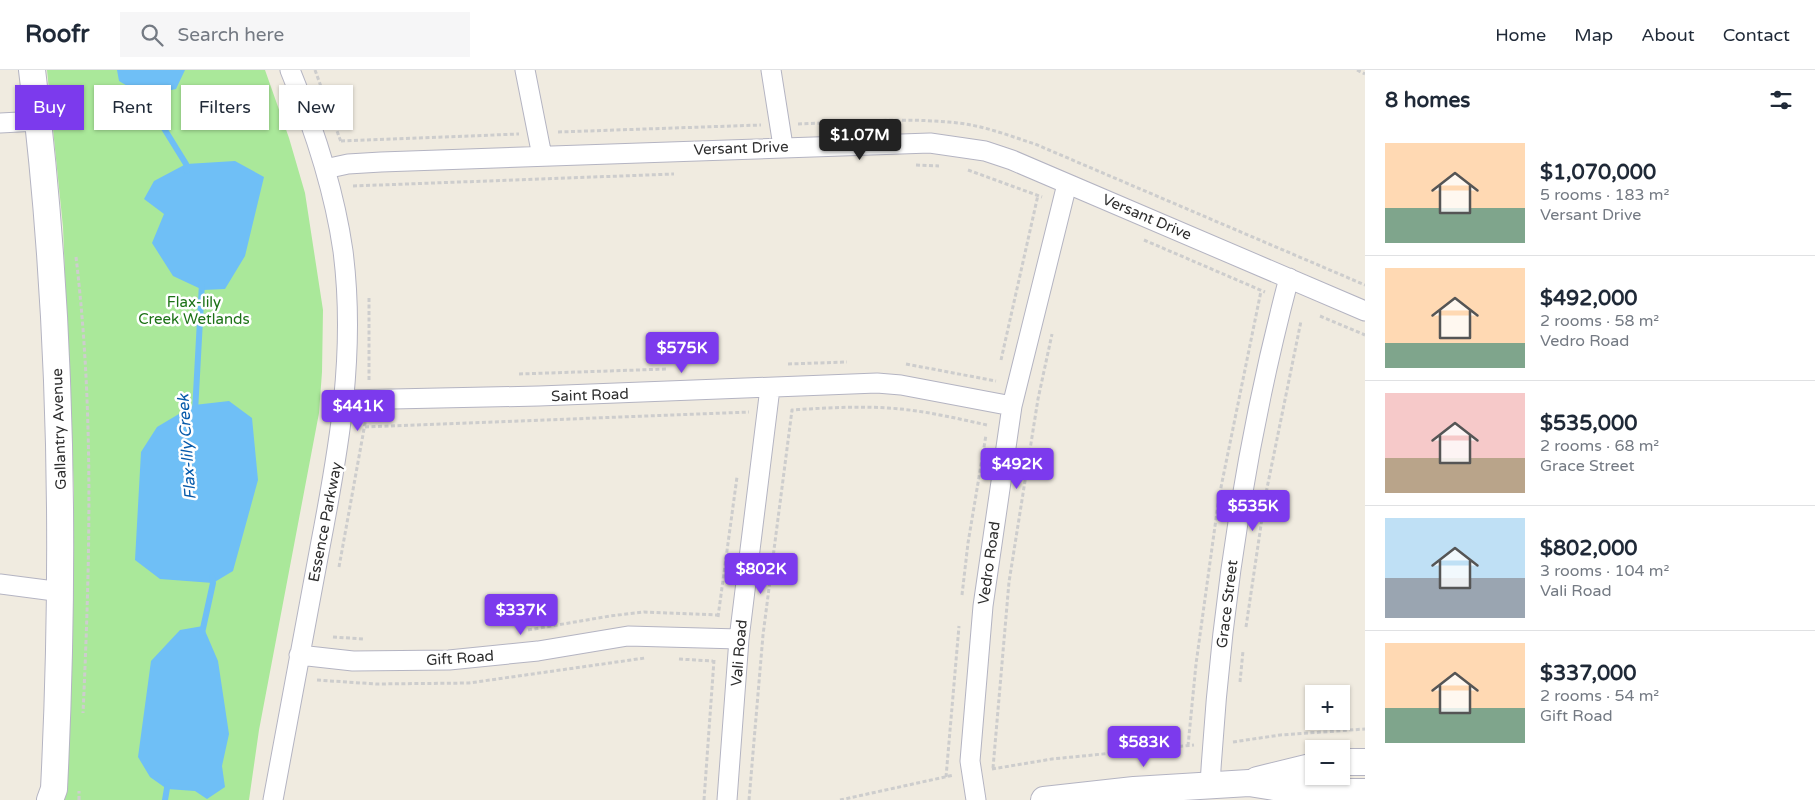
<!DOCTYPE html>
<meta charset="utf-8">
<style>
:root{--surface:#fff;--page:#f6f6f7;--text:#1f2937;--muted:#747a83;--line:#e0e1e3;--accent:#7c3aed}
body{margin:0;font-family:"Varela Round",sans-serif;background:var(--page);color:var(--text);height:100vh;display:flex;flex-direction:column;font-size:19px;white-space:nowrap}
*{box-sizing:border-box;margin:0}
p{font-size:16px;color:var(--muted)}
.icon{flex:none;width:28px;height:28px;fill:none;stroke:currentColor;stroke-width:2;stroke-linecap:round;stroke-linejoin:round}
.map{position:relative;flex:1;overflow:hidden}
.sheet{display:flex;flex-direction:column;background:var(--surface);width:450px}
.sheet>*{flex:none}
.guide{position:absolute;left:15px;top:15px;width:475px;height:45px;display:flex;gap:10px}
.fabs{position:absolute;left:1305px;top:615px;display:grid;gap:10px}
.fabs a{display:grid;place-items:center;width:45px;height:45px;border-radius:0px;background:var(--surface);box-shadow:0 1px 4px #0004;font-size:25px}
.price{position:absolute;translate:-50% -42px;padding:0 11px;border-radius:5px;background:var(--accent);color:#fff;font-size:16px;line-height:32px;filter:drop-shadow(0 1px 2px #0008)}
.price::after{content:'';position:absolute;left:50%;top:30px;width:15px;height:11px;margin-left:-8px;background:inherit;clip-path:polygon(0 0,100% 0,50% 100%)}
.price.on{background:#222;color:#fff}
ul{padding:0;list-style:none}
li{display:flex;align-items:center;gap:15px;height:125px;padding:0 20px}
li+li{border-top:1px solid var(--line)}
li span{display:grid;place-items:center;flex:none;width:140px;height:100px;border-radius:0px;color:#555}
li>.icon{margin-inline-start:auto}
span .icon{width:60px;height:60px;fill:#fffc;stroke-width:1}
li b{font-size:21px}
h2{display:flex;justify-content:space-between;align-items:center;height:60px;padding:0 20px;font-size:21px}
.tag{padding:0 18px;border-radius:0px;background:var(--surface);box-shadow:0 1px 4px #0004;font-size:18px;line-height:45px}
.tag.on{background:var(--accent);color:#fff}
header{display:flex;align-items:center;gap:30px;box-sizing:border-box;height:70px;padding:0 25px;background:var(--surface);border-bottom:1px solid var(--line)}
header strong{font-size:24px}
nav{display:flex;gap:28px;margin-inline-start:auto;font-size:18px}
.search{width:350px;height:45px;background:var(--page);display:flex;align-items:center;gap:12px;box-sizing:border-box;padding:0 18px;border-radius:0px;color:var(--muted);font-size:19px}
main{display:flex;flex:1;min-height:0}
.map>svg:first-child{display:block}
</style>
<header>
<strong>Roofr</strong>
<div class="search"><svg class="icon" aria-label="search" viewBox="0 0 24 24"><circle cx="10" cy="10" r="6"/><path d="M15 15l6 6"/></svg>Search here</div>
<nav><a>Home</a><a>Map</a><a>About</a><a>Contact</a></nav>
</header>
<main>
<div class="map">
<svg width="1365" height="730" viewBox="0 0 1365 730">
<rect width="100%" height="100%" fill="#f0ebe0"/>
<path fill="#aae89a" d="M47 0H265L289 68 305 123 323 240 322 302 319 343 259 660 249 730H65L71 588 74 422 63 157Z"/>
<path fill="#6fbff6" d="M117 0H185L176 19 144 26 119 11Z
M235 91 264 107 245 186 225 219 203 220 173 206 152 173 164 144 144 129 154 111 186 94Z
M229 331 252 348 258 410 233 501 213 513 160 509 135 490 141 382 157 357 194 335Z
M203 556 218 591 229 664 222 696 225 717 207 729 195 721 167 719 150 707 138 687 151 591 180 560Z"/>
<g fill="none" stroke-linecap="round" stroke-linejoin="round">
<path stroke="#6fbff6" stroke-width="6" d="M143 18 144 26 186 94 187 101
M195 342 202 213
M202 563 213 513 212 507
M165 730 168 712"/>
<g stroke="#b4b4c2" stroke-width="21">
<path id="street" d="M525 0 542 86
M771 0 783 76
M0 53 38 51
M325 99 348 94 381 92 930 73 985 81 1012 90 1365 241
M345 330 539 326 877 313 901 315 1012 336
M0 514 62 522
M299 585 353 591 449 590 538 581 628 566 739 569
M1210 715C1220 544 1245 374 1289 208
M273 730C288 646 305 562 320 477 339 378 356 283 343 181 334 118 314 58 290 0
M727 730 739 569 770 318
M976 730 970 691 983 536 1012 336 1067 114"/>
</g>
<g stroke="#b4b4c2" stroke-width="28">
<path id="secondary" d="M32 0C62 239 66 478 54 719L50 730
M1341 692H1365
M1257 710 1314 696
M1044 730 1134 720 1249 713 1306 722H1365"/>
</g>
<path stroke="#cdcdcd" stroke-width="3" stroke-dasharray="4 2.5" stroke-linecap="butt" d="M315 0 341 72
M1357 0 1365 4
M798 54C851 52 905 47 958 53 985 56 1010 66 1035 74L1365 215
M558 62 761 55
M341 71 519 64
M916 95 939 96
M968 100 1042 127
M353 116 674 104
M1144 170 1265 222
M76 187C94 338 90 491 83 643
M369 228V312
M1320 246 1365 265
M1001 290 1038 125
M788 294 847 292
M906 294 996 311
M519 304 667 299
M365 357 749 342
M339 497 366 348
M962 525 968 473 986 365
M718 547 737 407
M1246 557 1265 428 1301 251
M528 560 610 546 644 542 718 545
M333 567 364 569
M679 589 713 591
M317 610 376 614 469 613 645 588
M1240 612 1243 581
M1233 672 1280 665 1365 659
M1188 676 1196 594 1219 427 1261 221
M993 698 1009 512 1038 329 1052 264
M992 699 1052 689 1194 675
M946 707 959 556
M79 730V721
M704 730 714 590
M749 730 763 565 792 340C824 338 856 336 888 338 922 340 955 348 987 355
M840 730 954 705"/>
<use href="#street" stroke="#fff" stroke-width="19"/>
<use href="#secondary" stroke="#fff" stroke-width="26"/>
</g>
<g text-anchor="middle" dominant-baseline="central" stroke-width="5" stroke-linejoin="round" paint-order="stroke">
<g font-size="15" fill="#2e2e2e" stroke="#fff">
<text transform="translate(741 78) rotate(-2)">Versant Drive</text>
<text transform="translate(1147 147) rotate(23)">Versant Drive</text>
<text transform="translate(590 325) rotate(-2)">Saint Road</text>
<text transform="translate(59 359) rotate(-92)">Gallantry Avenue</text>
<text transform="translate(325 452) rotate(-79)">Essence Parkway</text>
<text transform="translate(989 493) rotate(-82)">Vedro Road</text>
<text transform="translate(1227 534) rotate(-83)">Grace Street</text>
<text transform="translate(739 583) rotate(-85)">Vali Road</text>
<text transform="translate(460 588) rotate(-4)">Gift Road</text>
</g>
<g font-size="15" fill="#1d7217" stroke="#fff">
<text x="194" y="232">Flax-lily<tspan x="194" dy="17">Creek Wetlands</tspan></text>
</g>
<g font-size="16" font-style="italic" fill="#065aaa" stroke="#fff">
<text transform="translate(187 377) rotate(-94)">Flax-lily Creek</text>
</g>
</g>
</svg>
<div class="fabs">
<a>+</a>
<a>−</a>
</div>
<b class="price on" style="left:860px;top:91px">$1.07M</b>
<b class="price" style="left:682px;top:304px">$575K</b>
<b class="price" style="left:358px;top:362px">$441K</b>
<b class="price" style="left:1017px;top:420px">$492K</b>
<b class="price" style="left:1253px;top:462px">$535K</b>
<b class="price" style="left:761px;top:525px">$802K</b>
<b class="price" style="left:521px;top:566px">$337K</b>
<b class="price" style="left:1144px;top:698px">$583K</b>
<div class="guide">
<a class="tag on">Buy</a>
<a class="tag">Rent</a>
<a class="tag">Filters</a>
<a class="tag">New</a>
</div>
</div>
<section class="sheet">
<h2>8 homes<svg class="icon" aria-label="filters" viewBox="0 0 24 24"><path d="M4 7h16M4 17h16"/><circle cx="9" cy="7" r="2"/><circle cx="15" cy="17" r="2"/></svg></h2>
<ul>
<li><span style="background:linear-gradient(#ffd9b3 65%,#7fa58c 0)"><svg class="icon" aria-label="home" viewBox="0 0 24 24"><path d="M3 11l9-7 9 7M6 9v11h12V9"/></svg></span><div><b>$1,070,000</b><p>5 rooms · 183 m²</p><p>Versant Drive</p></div></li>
<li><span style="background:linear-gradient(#ffd9b3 75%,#7fa58c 0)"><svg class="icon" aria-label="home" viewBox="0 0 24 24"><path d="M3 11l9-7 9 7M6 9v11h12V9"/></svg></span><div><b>$492,000</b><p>2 rooms · 58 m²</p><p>Vedro Road</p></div></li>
<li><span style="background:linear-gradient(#f6c9c9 65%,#b9a48a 0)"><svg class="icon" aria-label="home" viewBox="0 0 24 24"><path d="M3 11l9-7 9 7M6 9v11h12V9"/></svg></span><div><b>$535,000</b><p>2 rooms · 68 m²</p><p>Grace Street</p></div></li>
<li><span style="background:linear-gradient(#bfe0f5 60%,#9aa5b1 0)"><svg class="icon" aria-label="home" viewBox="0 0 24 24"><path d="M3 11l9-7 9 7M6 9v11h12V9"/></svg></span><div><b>$802,000</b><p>3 rooms · 104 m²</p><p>Vali Road</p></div></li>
<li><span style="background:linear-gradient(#ffd9b3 65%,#7fa58c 0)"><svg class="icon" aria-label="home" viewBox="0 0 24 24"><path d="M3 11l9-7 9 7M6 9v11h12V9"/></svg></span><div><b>$337,000</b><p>2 rooms · 54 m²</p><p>Gift Road</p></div></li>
</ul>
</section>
</main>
